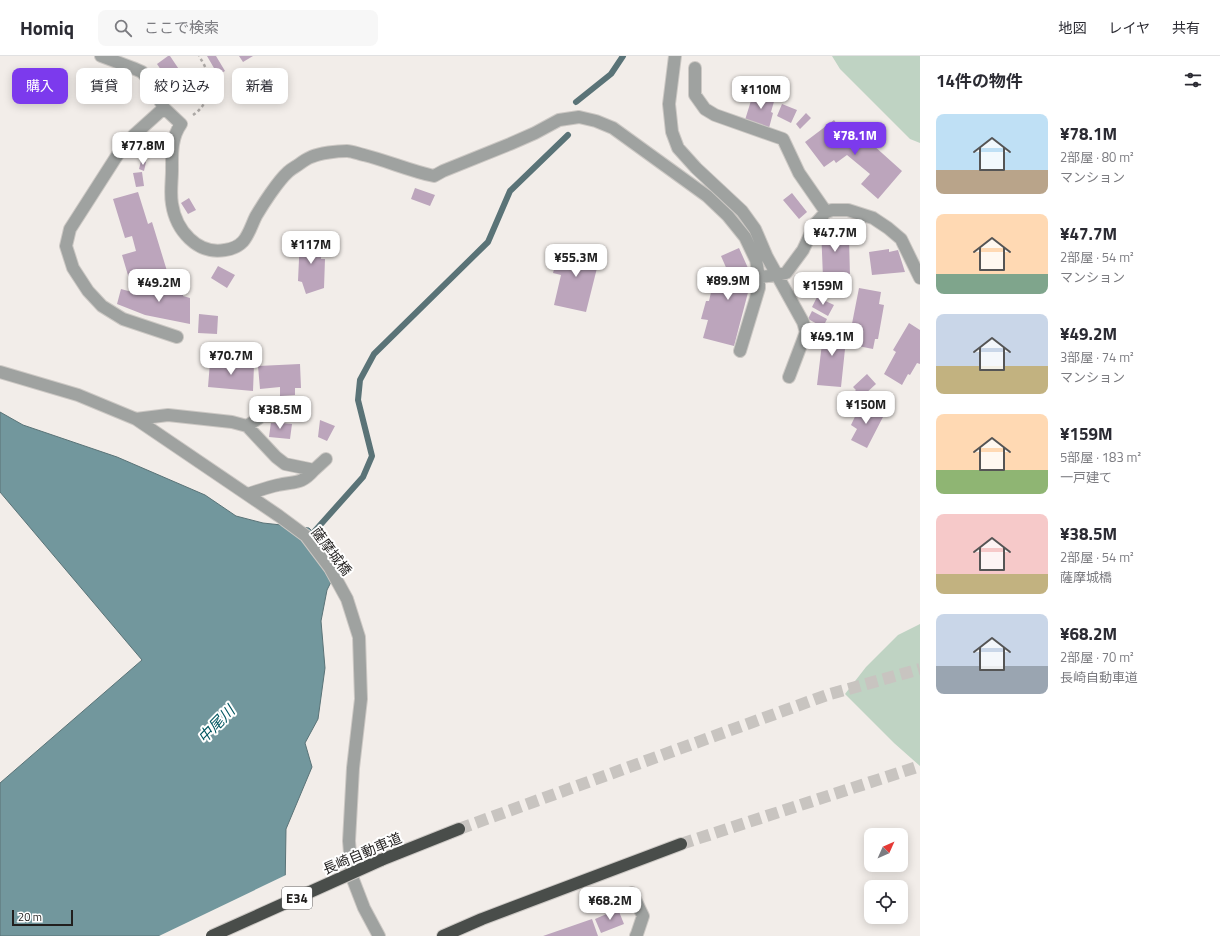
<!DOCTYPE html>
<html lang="ja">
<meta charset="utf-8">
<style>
:root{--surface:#fff;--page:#f7f7f7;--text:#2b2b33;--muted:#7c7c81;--line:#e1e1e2;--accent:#7c3aed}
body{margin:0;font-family:"Titillium Web","Noto Sans JP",sans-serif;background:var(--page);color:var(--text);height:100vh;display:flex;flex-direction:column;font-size:15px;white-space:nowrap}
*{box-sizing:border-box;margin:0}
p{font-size:13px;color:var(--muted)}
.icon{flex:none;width:22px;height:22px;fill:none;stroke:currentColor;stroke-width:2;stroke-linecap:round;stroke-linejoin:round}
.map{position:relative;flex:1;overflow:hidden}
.side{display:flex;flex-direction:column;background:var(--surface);width:300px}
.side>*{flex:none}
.top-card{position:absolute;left:12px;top:12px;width:380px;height:36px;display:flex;gap:8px}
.needle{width:26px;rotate:45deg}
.buttons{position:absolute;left:864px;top:772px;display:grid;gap:8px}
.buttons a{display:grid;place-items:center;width:44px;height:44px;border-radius:8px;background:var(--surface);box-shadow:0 2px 10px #0003;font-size:20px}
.scale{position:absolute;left:12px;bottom:10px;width:61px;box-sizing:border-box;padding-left:4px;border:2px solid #211f1e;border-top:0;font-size:11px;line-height:14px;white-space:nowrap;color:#211f1e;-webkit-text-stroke:3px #fff;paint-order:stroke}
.price{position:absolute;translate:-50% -34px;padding:0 9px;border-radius:8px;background:#fff;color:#222;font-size:13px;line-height:26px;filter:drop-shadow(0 1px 2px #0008)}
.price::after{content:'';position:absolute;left:50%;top:24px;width:12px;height:9px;margin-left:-6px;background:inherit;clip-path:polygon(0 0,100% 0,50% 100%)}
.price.active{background:var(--accent);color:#fff}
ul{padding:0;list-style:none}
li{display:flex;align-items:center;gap:12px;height:100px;padding:0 16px}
li span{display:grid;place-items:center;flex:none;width:112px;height:80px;border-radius:8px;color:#555}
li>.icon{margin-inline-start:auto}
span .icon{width:48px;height:48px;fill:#fffc;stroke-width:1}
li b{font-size:17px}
h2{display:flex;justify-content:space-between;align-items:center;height:48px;padding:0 16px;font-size:17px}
.chip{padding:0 14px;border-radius:8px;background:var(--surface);box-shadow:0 2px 10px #0003;font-size:14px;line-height:36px}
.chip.active{background:var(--accent);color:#fff}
header{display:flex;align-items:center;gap:24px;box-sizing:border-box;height:56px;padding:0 20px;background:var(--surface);border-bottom:1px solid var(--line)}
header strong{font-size:19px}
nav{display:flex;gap:22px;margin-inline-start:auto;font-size:14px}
.search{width:280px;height:36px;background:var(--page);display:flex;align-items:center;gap:10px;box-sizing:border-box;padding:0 14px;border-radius:8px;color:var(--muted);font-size:15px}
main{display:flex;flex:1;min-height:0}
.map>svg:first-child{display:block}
</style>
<header>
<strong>Homiq</strong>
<div class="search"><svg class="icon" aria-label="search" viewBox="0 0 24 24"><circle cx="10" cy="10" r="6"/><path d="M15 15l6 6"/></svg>ここで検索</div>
<nav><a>地図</a><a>レイヤ</a><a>共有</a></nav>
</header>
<main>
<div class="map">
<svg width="920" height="880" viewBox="0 0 920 880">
<rect width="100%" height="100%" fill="#f2ede9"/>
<path fill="#bfd3c3" d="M832 0H920V87L910 83 840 13Z
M920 568V710L894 687 845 638 866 611 898 579Z"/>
<path fill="#72979d" stroke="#5a7377" d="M0 356 23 369 117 401 205 439 236 460 263 467 309 472 326 489 333 508 332 524 327 534 321 565 325 612 318 663 305 687 312 711 286 773 285 836 302 880H0V727L142 604 0 436Z"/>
<path fill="#f2ede9" d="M288 818 287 836 304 880H159Z"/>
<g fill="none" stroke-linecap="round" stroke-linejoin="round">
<path stroke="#5a7377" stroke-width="6" d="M576 46 611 18 623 0
M313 477 363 421 372 400 358 344 360 324 374 298 488 186 510 135 568 79"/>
</g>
<path fill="#bca5bc" d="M168 0H170L197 40 184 48 157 8Z
M207 0H216L225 15 218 19Z
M239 0H253L243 6Z
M754 35 775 42 771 56 773 57 769 72 745 64Z
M782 48 797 54 791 67 777 60Z
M806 57 811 62 800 73 796 68Z
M834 64 837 68 840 66 852 82 854 80 859 84 863 80 902 115 878 143 861 128 870 118 847 99 836 107 834 104 824 111 805 86Z
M141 105 146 106 144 115 139 113Z
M142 116 144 130 136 131 133 117Z
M415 132 435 139 430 150 411 143Z
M138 136 148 168 152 166 167 215 130 226 122 199 136 195 132 180 125 182 113 143Z
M792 137 807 156 799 163 783 144Z
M189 142 196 154 188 158 181 147Z
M821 171H845V181H849L850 221 823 222Z
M300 182 322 183 321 203H325L324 232 306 238 302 226 298 225Z
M568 192 585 196 586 192 601 196 586 256 554 249 561 219 553 217 557 202 565 204Z
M739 192 752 221 734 290 703 282 708 264 701 263 706 245H709L712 232 723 235 728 216 721 200Z
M889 193V196L898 194 905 216 872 219 869 196Z
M218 210 235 219 227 232 211 222Z
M801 216 813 220 809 232 797 227Z
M149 229H184L183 240 190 242V268L145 259 117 248 121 233 132 236 148 234Z
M859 232 881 236 879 248 884 249 878 283H875L873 293 848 288Z
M817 241 834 249 828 260 812 251Z
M812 255 827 263 823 271 808 263Z
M199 258 218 260 217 278 198 277Z
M909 267 920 274V308L917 307 910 319 908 318 902 329 884 318 896 296 893 294Z
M824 271 847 274 841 331 817 329Z
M210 306 254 309 253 335 208 331Z
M300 308 301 332H295V339L280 340V331L260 333 258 310Z
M867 318 876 328 854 348 848 342 856 334 853 331Z
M861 348 884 359 867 392 851 384 857 373 851 369Z
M320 364 335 370 327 385 318 381Z
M271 366 292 368 290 383 269 381Z
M618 853 624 868 601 877 595 863Z
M592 863 598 880H543Z"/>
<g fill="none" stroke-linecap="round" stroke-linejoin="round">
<path stroke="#c8c4c0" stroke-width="12" stroke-dasharray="12 6" stroke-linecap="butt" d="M459 773 827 639 920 613
M681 788 920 710"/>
<g stroke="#ccc8c4" stroke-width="14">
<path id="street" d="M101 0 133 12 142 16 148 23 164 52 181 68C171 82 172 98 172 114 172 125 170 137 172 148 176 174 197 199 225 194 247 191 248 176 256 160 263 148 278 125 288 116 291 113 295 111 298 109 302 106 306 103 311 101 320 97 337 95 347 95 352 95 359 98 364 99 388 105 410 115 434 120L443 115 510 88 535 77 559 64 579 61 596 65 613 72 707 140 728 160 745 181 756 204 759 221 777 219 786 217 803 194 815 168 826 156 832 154H848L873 162 888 172 901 183 920 222
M675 0 669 48 672 76 678 92 696 112 742 155 755 173 767 201 803 266 806 276 789 321
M695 12V39L705 53 715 59 783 83 799 117 826 156
M164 52 134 79 120 95 70 173 66 190 73 212 88 235 102 250 123 263 177 281
M740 295 759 232V221
M0 316 78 339 136 363 279 460 306 480 330 512 347 543 359 581 361 643 353 712 349 785 352 821 364 852 379 880
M136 363 168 359 232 366 247 370 276 401 285 408 314 414 326 403
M247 370 262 360H278L285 358
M248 438C258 435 268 431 278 429 295 425 301 429 314 414
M632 837 643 860 637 878 636 880"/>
</g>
<g stroke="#ccc8c4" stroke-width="14">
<path id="highway" d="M381 804 459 773
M443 880 482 863 681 788"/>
</g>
<path stroke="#aeaaa7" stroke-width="2.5" stroke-dasharray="3 3" stroke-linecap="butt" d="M193 59C207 50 212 33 207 17 206 11 202 5 199 0"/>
<use href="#street" stroke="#9fa2a0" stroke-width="12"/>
<use href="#highway" stroke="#494d4a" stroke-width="12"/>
<g stroke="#ccc8c4" stroke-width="14" stroke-linecap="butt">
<path id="highway-bridge" d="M212 880 381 804"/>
</g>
<use href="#highway-bridge" stroke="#494d4a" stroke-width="12"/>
</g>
<g text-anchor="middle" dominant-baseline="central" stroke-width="4" stroke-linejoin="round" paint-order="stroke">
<rect fill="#fff" stroke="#646262" stroke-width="1" x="282" y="831" width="30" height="22" rx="3"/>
<g font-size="13" font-weight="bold" fill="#211f1e">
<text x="297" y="842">E34</text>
</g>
<g font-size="14" fill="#211f1e" stroke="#fff">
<text transform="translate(332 495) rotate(53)">薩摩城橋</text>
<text transform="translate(362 797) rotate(-23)">長崎自動車道</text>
</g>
<g font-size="15" font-style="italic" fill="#005660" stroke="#fff">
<text transform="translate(216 668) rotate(-46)">中尾川</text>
</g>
</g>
</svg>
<div class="buttons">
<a><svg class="needle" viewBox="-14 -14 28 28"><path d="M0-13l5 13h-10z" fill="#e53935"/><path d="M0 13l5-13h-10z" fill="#7c7c81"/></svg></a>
<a><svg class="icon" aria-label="locate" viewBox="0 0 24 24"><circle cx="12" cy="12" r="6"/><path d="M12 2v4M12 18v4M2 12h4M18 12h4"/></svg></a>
</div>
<div class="scale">20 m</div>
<b class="price" style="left:761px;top:54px">¥110M</b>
<b class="price active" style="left:855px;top:100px">¥78.1M</b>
<b class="price" style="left:143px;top:110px">¥77.8M</b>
<b class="price" style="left:835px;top:197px">¥47.7M</b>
<b class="price" style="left:311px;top:209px">¥117M</b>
<b class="price" style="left:576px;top:222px">¥55.3M</b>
<b class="price" style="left:728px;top:245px">¥89.9M</b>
<b class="price" style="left:159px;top:247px">¥49.2M</b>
<b class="price" style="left:823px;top:250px">¥159M</b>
<b class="price" style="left:832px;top:301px">¥49.1M</b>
<b class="price" style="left:231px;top:320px">¥70.7M</b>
<b class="price" style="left:866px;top:369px">¥150M</b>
<b class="price" style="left:280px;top:374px">¥38.5M</b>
<b class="price" style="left:610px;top:865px">¥68.2M</b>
<div class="top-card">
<a class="chip active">購入</a>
<a class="chip">賃貸</a>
<a class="chip">絞り込み</a>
<a class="chip">新着</a>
</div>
</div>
<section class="side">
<h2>14件の物件<svg class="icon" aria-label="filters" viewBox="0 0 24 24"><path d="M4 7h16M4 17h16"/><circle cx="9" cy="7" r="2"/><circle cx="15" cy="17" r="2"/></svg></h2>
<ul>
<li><span style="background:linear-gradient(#bfe0f5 70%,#b9a48a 0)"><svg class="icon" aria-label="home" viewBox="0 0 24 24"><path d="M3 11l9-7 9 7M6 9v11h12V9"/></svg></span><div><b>¥78.1M</b><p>2部屋 · 80 m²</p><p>マンション</p></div></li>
<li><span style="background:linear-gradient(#ffd9b3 75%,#7fa58c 0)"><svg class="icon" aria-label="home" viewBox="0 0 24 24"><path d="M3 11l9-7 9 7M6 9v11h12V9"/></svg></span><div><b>¥47.7M</b><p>2部屋 · 54 m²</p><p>マンション</p></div></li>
<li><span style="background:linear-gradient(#c9d6e8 65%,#c2b280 0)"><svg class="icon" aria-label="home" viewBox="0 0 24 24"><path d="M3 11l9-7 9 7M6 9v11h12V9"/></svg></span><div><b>¥49.2M</b><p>3部屋 · 74 m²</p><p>マンション</p></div></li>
<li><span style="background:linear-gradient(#ffd9b3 70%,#8fb573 0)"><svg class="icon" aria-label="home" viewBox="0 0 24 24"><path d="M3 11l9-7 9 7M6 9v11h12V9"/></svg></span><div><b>¥159M</b><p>5部屋 · 183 m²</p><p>一戸建て</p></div></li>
<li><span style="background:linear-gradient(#f6c9c9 75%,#c2b280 0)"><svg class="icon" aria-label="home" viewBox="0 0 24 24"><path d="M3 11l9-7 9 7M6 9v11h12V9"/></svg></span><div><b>¥38.5M</b><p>2部屋 · 54 m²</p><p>薩摩城橋</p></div></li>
<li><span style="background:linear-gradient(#c9d6e8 65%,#9aa5b1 0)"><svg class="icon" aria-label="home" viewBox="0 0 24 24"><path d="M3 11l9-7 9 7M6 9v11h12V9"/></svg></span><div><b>¥68.2M</b><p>2部屋 · 70 m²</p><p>長崎自動車道</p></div></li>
</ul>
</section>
</main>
